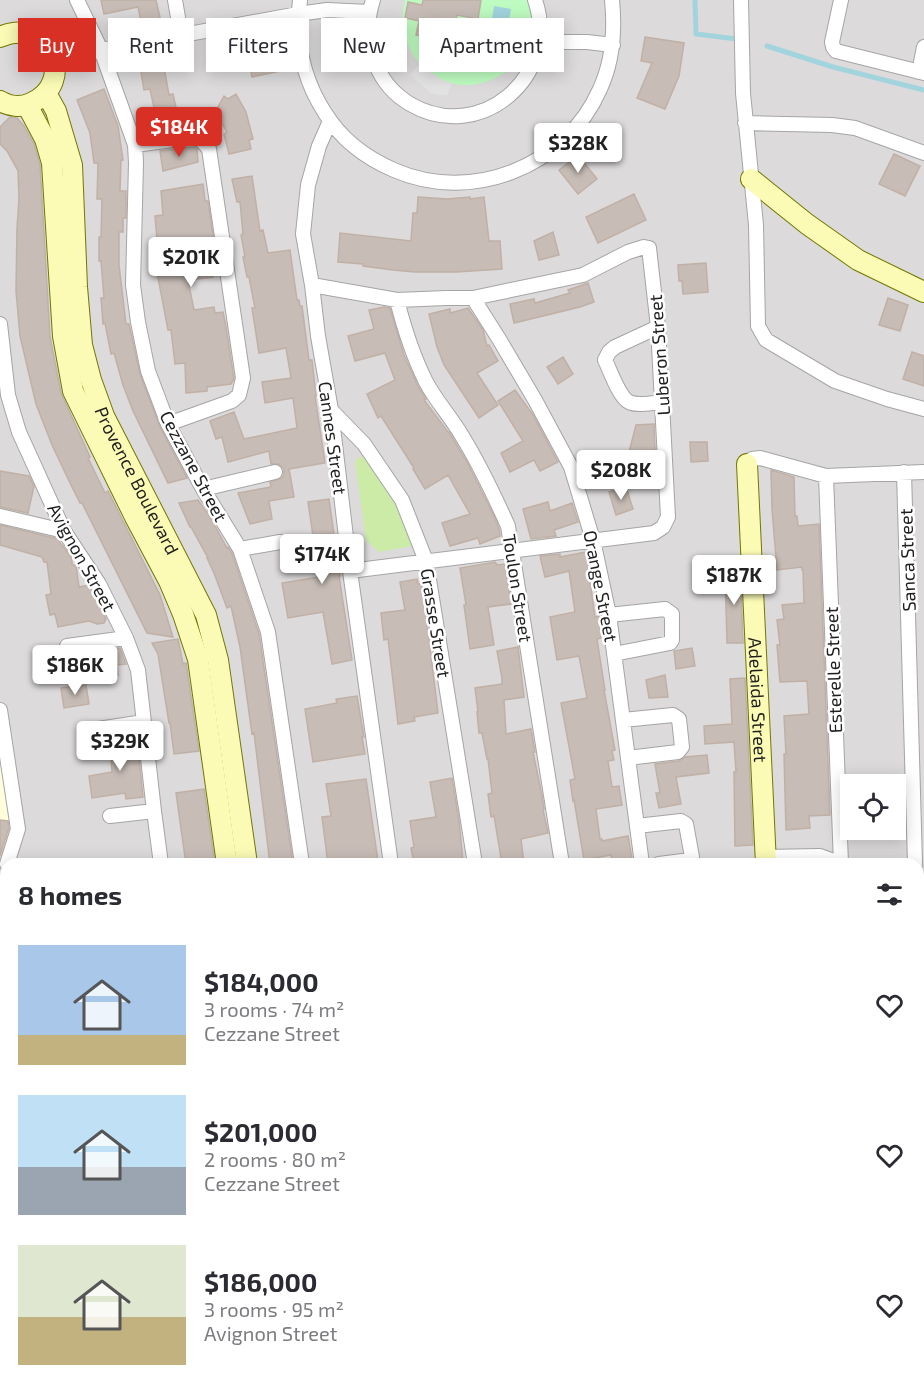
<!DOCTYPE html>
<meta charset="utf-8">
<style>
:root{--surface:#fff;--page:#f7f7f7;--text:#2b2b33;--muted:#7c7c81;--accent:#d93025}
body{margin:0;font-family:"Exo 2",sans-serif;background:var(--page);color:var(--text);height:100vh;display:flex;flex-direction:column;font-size:22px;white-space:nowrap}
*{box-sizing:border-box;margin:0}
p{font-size:20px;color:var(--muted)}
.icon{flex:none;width:33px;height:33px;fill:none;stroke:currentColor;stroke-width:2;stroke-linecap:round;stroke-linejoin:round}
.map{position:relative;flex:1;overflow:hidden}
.drawer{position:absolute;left:0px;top:858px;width:924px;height:534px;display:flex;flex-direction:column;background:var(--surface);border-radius:18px 18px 0 0;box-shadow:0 3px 15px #0003}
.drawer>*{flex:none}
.guide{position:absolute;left:18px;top:18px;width:600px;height:54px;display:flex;gap:12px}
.fabs{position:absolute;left:840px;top:774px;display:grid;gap:12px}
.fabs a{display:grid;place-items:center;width:66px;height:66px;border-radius:0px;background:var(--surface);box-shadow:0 3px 15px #0003;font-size:30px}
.price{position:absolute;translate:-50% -51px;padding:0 14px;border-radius:6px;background:#fff;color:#222;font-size:20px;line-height:39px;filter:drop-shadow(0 2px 3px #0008)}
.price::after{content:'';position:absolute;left:50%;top:36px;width:18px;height:14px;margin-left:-9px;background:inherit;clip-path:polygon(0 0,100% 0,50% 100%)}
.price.selected{background:var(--accent);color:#fff}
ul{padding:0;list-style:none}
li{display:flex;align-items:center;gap:18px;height:150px;padding:0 18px}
li span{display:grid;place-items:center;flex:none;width:168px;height:120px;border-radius:0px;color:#555}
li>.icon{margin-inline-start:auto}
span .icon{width:72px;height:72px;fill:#fffc;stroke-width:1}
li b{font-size:26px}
h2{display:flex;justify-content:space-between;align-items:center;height:72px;padding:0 18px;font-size:26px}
.tag{padding:0 21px;border-radius:0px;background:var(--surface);box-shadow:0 3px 15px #0003;font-size:21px;line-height:54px}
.tag.selected{background:var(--accent);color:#fff}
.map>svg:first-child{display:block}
</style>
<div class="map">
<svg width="924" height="1392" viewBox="0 0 924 1392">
<rect width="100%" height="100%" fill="#efeae3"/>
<path fill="#dcdada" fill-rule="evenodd" d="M0 0H924V1392H0ZM850 784H896V830H850ZM6 864H918V1386H6Z"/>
<path fill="#fffddc" d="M0 763H7L17 847 7 848 0 847Z"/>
<path fill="#cceba7" d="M367 456 373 459 416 539 412 546 379 552 366 540 355 462 358 458Z"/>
<path fill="#befbc0" d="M405 0H530C551 74 450 119 412 53 402 36 401 19 405 0Z"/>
<path fill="#7ee1b5" d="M918 1131 924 1133V1186L918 1185Z"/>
<path fill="#e2e2e2" d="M420 63 440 79 452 83 447 96 431 93 410 75Z"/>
<path fill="#a2d4de" d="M494 6 511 9 506 39 513 40 511 53 504 52 503 57 484 54 485 46 471 44 473 35 489 38Z"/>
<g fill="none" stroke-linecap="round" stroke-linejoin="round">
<path stroke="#a2d4de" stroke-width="5" d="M695 0 696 34 737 39
M767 46 833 67 924 90"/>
</g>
<path fill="#c7bcb6" stroke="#c1b0a5" stroke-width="1.5" d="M101 0H156L161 22 142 26 138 7 104 14Z
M423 0H481L478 19 457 15 451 43 416 35 419 21 405 18 408 2 422 5Z
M645 37 684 43 679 76 665 109 637 98 652 63 641 61Z
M276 46 281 71 252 77 247 52Z
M162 56 169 95 173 94 177 112 156 117 150 89 144 90 139 60Z
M104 89 118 126 123 160H121L120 191H126V218H123V232H119V265L126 324H129L140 374 160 427 187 478 168 483 133 411 123 385 114 353 111 354 105 323 103 324 101 298H104L101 261H99V237H101L102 199H97L98 163H94L90 133 77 100Z
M236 94 246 112 253 139 249 140 251 149 229 154 224 134 227 132 218 117 214 114 224 96 228 99Z
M10 117 17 118 24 126 34 144 40 165 50 337 61 393 90 457 88 458 105 493 108 491 160 595 173 637 147 633 82 503H80L70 483 52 445 36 404 20 336 16 291 17 228 19 199 18 171 7 151 0 144V127Z
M193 147 197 149 198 162 163 171 160 151Z
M894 154 920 166 905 196 879 184Z
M578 155 597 179 578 194 559 170Z
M252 176 260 231 263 230 268 253 290 250 297 300H299L300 306H302L309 360H312L316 396H315L325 463 289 469 294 497 269 501 272 519 250 524 238 493 271 487 270 482 282 478 284 474V469L278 464H271L269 451 228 462 222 437 216 439 210 421 234 412 244 439 297 428 293 398 265 403 262 382 291 378 286 348 259 353 252 308H255L249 277H247L243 257H245L241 235 243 234 240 202H237L232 179Z
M203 184 205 201H208L218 269 213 271V277L188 280 194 310 214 307 215 313 223 312 226 327 234 379 231 384 207 387V391L186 393 185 363 175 364 171 330H168L155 262V251H158L155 216 163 215 161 191Z
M634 194 646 220 598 243 586 217Z
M418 197 447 199 470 197V199L484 197 489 241H500L502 269 456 272H415L393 270 363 266V264L338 262 340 233 411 241 413 213H417Z
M553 232 559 255 539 260 534 241Z
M706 263 708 292 683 294 682 281H679L678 265Z
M588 283 594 302 580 307 514 323 510 304 534 299 535 303 570 293 568 290Z
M888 298 908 305 900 331 879 325Z
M384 307 390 308 404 355 418 386 426 399 424 400 448 432H449L467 462 495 518 499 529 500 536 480 544 478 538 450 546 442 523 470 514 448 475 425 489 413 469 414 468 381 416 378 418 367 394 395 380 385 353 355 361 348 336 374 329 369 310Z
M468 308 483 330 487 346 489 345 498 361 477 373 498 405 479 418 444 365 437 347 429 314 450 309V313Z
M912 352 924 356V386L903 379Z
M563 357 573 374 558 384 547 367Z
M515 390 533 415 558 462 540 471 534 460 510 472 501 453 523 441 498 401Z
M654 424 655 450 648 451V456L636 461 629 452 636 425Z
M690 442H707L708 461 691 462Z
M771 470 794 477 795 516H797L798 526 819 524 830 815 809 816 810 828 786 830 784 754H786L784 716 809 714 807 681 780 682 777 645H780L777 620 784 619 782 605 804 603 803 570H802V567L777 570 772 509Z
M0 471 29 476 34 486 28 513 0 507Z
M626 487 633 509 616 515 609 492Z
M329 499 340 576H339L352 660 332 664 323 612 288 618 282 583 319 577 308 502Z
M198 500 210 517 227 548 228 547 232 553 259 634 293 864H270L254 733 252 734 240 647 231 606 227 608 214 573 207 558H208L191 527H190L179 503Z
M548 502 550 511 572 503 578 522 554 530 556 536 531 539 523 509Z
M0 525 58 539 62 546H63L72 559V565H76L79 587 89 585 106 619 104 623 97 624 89 621 58 627 55 614 50 615 46 595 51 594 47 562H44L42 557 0 545Z
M586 552 595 617 599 616 601 638 597 639 605 690H604L615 750 612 751 614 760 608 761 612 787 619 786 622 805 596 809 600 839H602V841L628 836 632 859 612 862 611 855 584 860 574 800 573 801 570 780 575 779 561 703 587 698 579 656 557 660 550 617 575 612 569 571 545 577 540 556 560 554V557Z
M495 562 497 565 505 564 511 604 488 607 494 645 470 649 464 605H466L460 568Z
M740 567 743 643H727L725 568Z
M417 579 418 584H421L427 623 438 713 414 717 415 721 398 724 388 639 384 640 381 613 405 610 400 582Z
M178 639 183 664 186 663 199 751 174 754 170 723H169L158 654 152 643Z
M518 647 524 697 504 700 506 734 531 729 535 752H533L542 796 544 809 543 810 548 833 521 839 524 864H502L494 816 491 817 488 794 492 793 488 759H487L482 733H479L477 712H478L475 688 502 684V678L497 651Z
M120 648 126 664 117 665 118 675 90 678 87 660 100 659 99 651Z
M692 648 695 666 676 669 674 651Z
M665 675 668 697 649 698 646 680Z
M745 678 753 845 735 846 734 772H736L734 742 705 744 704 726 732 724 730 679Z
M86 685 89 704 64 708 61 688Z
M357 696 364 737H362L365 754 313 762 305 709 337 703 336 699Z
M137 739 143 797 126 799 125 793 92 798 89 776 112 772 110 740Z
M707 755 709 773 676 777 681 804 659 808 656 793H660L655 764 679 761 685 757Z
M452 778 459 821 463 861 444 864H414L411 848 414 847 410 821 436 817 430 782Z
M366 779 378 861 361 864H328L322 817 331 816 326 784Z
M204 789 215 864H186L176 793Z
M0 820 8 821 9 828 0 856Z"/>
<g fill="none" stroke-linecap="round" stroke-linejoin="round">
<g stroke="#a5a5a5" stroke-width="16">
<path id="street" d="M77 0 101 50 135 145 136 163 133 285 138 322 148 371 168 424 203 489 240 549 268 632 302 864
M175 0 181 35
M300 0C295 40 303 79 325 113 341 139 366 158 394 170 471 204 566 167 600 89 613 61 615 30 612 0
M373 0C365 24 367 45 377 67 384 83 395 95 410 104 480 145 561 76 535 0
M741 0 743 93 756 225 758 326 766 340 835 381 887 399 924 409
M841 0 832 42 833 47 836 51 924 73
M540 42H587L613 45
M55 64 88 53 101 50 298 14 327 10 369 12
M919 72 924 47
M330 121 319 146 308 185 303 234 312 285 318 336 331 410 350 571 391 864
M745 123 832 125 855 128 924 153
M135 145 194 137 202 141 209 149 243 378 239 395 232 401 168 424
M312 285 397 300 446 298H473L583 275 628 252 644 247 649 248 658 327 668 517 663 527 654 533 350 571
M473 298 499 339 535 400 571 467 593 540 609 615 642 864
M397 300C404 328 413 356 426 382 436 401 451 417 462 436 480 465 494 495 508 526L562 864
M0 324 8 395 19 432 64 531 99 584 126 638 138 670 154 811 161 864
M658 327 615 347 609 352 605 360C610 370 619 397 629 402 637 406 653 403 662 402
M331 410 364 444 402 500 426 561 475 864
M747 464 752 459 760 458 826 476 924 472
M904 472 915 864
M826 476 841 863
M203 489 275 472
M0 516 64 531
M240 549 280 542
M609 615 665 609 672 614V640L670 643 614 654
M67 646 126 638
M0 710 18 829 7 864
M623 720 673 715 679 719 682 747 678 752 628 758
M85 731 144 722
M110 816 154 811
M637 826 681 821 686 824 692 857 691 860 659 864
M765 857 820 856 842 864
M918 943C923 971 923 995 919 1023
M0 963 6 964
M0 993 6 981
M0 1121 6 1114
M918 1126 924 1128
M918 1208 924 1210
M0 1229 6 1224
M0 1364 6 1358
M0 1384 17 1392
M749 1386V1392
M839 1386 840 1392
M84 1392 89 1386
M393 1392 394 1386
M470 1392 471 1386
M547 1392 548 1386
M624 1392 625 1386
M705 1392 706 1386
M849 1392 851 1386"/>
</g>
<g stroke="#717801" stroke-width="22">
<g id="secondary">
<path d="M0 37C49 15 78 83 31 103 21 108 9 106 0 101"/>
<path id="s1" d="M46 93 56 111 72 165 77 287 82 345 91 380 104 416 206 615 218 660 247 864"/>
<path d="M27 105 45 139 52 163 63 336 73 391 135 517 169 581 183 614 198 659 227 864"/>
<path d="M751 179 807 224 858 260 924 292"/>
<path id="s2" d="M747 464 766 864"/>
<path d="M918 1023 924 1024"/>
<path d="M157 1392 158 1386"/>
<path d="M182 1392 183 1386"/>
</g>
</g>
<use href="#street" stroke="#fff" stroke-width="14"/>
<use href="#secondary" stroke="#fbfbb5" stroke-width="20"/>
</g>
<g text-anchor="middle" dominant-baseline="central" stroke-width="5" stroke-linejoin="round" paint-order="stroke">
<g font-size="18" fill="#1e1e1e" stroke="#fff">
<text transform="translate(659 355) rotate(-94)">Luberon Street</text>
<text transform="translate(333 438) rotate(82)">Cannes Street</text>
<text transform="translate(194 466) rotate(62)">Cezzane Street</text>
<text stroke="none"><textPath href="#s1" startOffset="404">Provence Boulevard</textPath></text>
<text transform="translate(82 557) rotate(61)">Avignon Street</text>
<text transform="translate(907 560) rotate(-92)">Sanca Street</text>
<text transform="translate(601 586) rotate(79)">Orange Street</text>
<text transform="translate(518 588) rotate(81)">Toulon Street</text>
<text transform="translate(436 623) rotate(81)">Grasse Street</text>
<text transform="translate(833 670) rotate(-92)">Esterelle Street</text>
<text stroke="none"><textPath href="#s2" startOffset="236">Adelaida Street</textPath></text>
</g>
</g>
</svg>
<div class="fabs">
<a><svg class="icon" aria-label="locate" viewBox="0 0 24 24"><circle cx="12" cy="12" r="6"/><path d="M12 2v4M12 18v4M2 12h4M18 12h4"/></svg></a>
</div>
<b class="price selected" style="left:179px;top:158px">$184K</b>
<b class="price" style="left:578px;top:174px">$328K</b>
<b class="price" style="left:191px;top:288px">$201K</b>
<b class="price" style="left:621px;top:501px">$208K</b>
<b class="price" style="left:322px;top:585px">$174K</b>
<b class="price" style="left:734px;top:606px">$187K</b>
<b class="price" style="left:75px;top:696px">$186K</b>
<b class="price" style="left:120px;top:772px">$329K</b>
<div class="guide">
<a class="tag selected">Buy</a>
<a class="tag">Rent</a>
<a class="tag">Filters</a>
<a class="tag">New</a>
<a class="tag">Apartment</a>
</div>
<section class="drawer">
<h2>8 homes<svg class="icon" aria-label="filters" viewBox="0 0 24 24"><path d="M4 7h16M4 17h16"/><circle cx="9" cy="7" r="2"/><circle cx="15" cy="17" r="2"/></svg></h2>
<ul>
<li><span style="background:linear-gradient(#a9c7e8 75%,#c2b280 0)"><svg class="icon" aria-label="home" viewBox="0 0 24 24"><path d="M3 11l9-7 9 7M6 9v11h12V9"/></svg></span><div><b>$184,000</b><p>3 rooms · 74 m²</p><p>Cezzane Street</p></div><svg class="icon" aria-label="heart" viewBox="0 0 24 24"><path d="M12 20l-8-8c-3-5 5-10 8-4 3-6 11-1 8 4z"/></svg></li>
<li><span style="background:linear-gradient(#bfe0f5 60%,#9aa5b1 0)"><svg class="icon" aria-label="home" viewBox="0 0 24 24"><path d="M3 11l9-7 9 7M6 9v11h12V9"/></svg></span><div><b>$201,000</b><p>2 rooms · 80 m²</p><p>Cezzane Street</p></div><svg class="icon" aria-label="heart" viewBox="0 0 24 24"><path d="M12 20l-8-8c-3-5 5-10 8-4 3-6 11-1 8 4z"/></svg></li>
<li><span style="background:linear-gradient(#dfe7d0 60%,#c2b280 0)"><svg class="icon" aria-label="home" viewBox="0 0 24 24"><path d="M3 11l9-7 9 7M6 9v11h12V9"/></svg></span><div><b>$186,000</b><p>3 rooms · 95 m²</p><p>Avignon Street</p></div><svg class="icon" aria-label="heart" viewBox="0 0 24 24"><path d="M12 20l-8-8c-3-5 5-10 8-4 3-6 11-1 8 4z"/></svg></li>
</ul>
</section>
</div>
